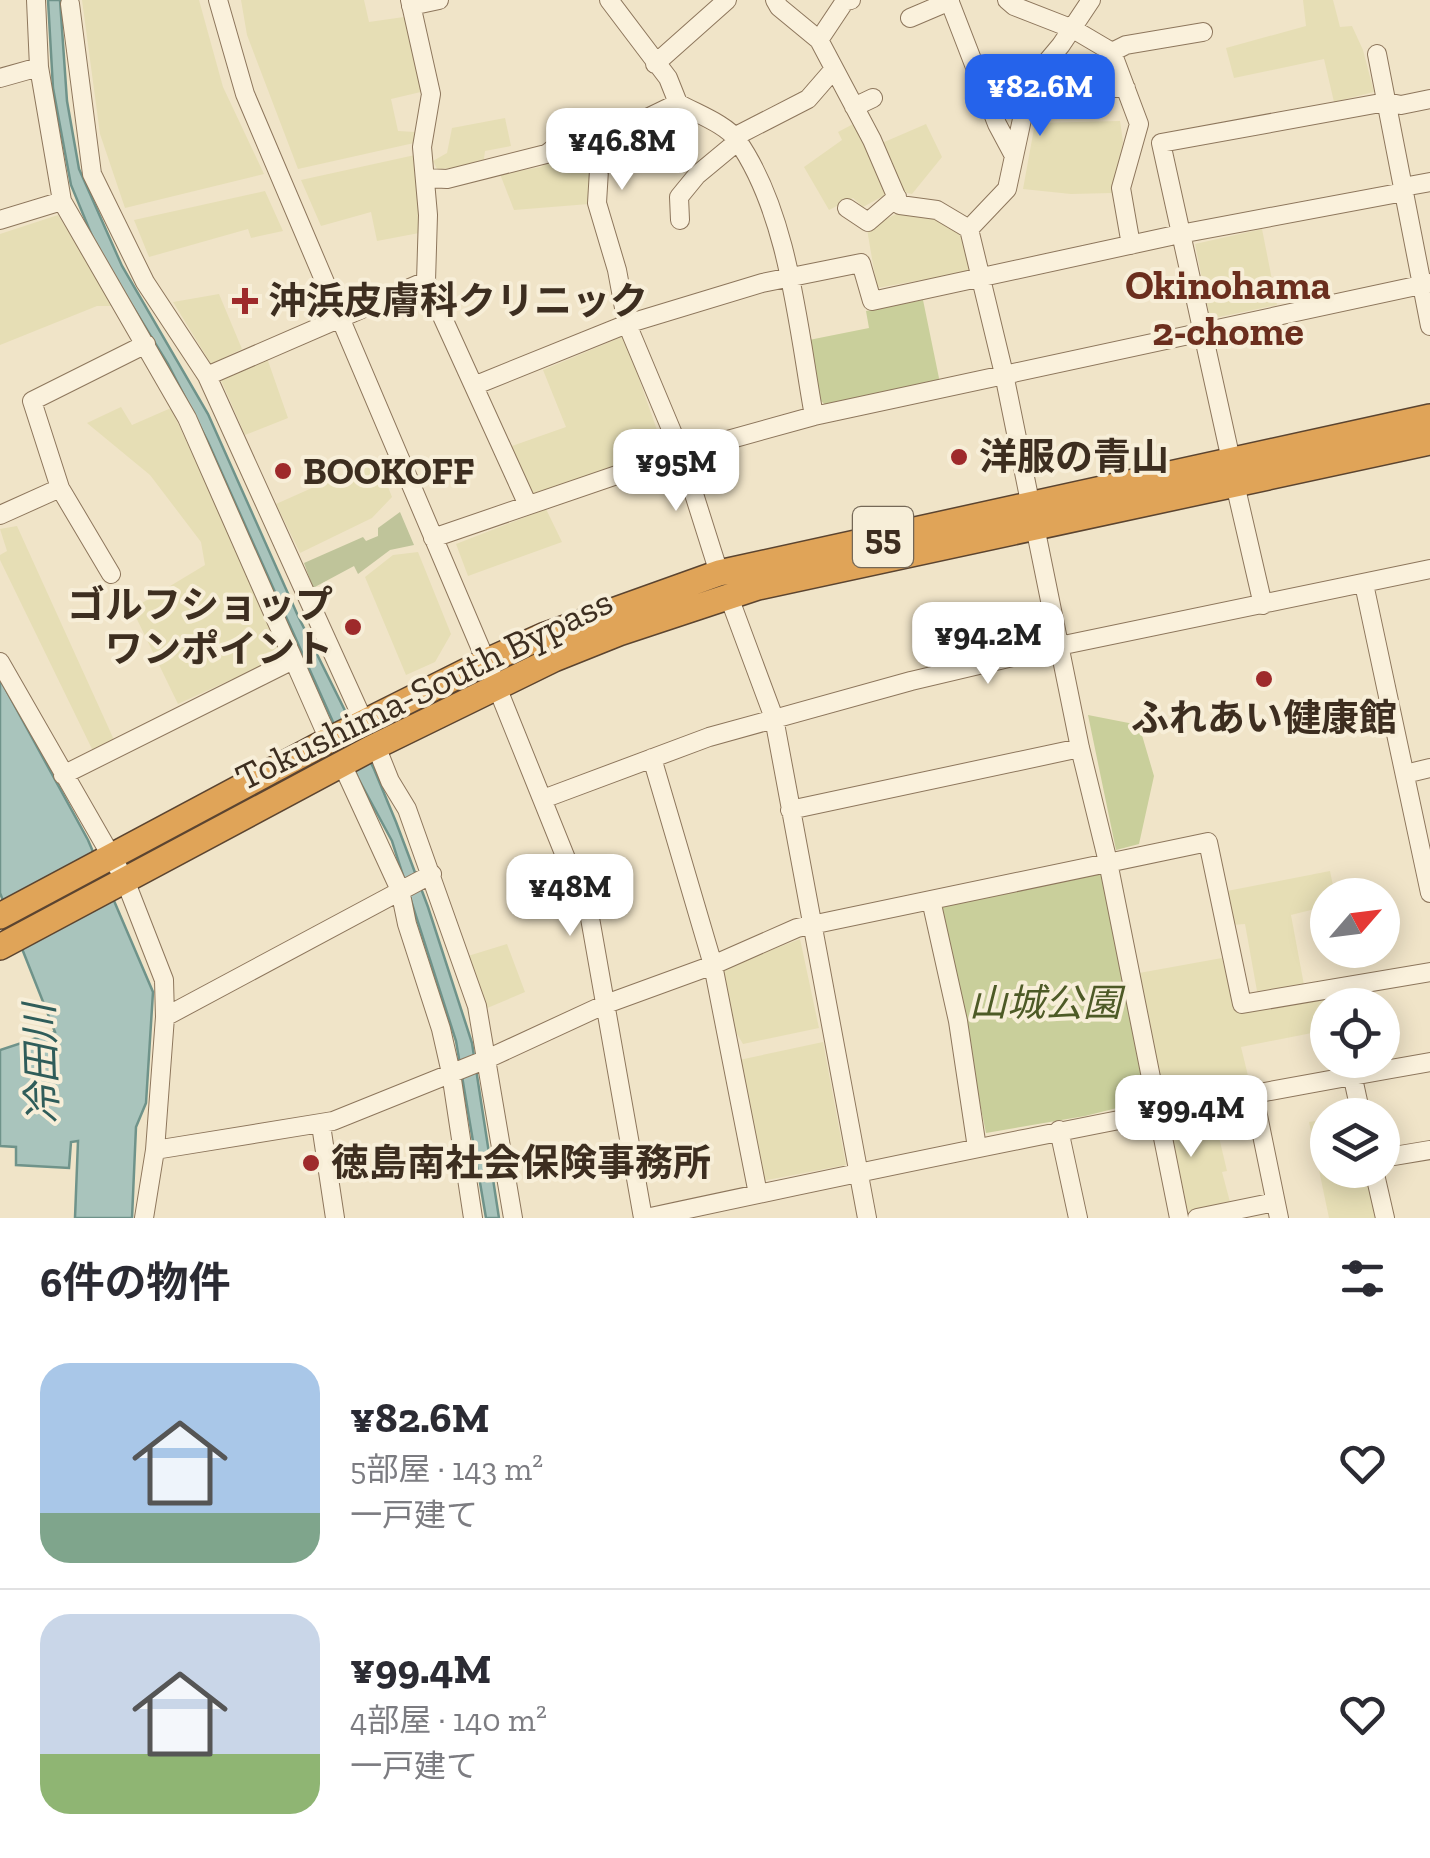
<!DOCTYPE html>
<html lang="ja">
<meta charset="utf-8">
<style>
:root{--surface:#fff;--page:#f7f7f7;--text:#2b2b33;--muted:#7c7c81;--line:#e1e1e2;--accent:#2563eb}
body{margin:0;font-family:"Zilla Slab","Noto Sans JP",serif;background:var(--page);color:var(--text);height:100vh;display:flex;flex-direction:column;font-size:38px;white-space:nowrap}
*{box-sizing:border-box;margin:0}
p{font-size:32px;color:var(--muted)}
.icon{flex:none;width:55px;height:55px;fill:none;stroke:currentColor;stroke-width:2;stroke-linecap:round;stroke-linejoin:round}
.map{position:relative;height:1218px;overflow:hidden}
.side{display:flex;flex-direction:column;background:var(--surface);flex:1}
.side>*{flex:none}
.needle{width:65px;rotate:62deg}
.tools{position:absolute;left:1310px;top:878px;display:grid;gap:20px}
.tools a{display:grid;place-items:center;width:90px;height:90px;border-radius:50%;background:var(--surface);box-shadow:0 5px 25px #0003;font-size:50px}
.price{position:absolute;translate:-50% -85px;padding:0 22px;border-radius:20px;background:#fff;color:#222;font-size:32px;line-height:65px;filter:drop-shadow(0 2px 5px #0008)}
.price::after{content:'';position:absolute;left:50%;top:60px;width:30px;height:22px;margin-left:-15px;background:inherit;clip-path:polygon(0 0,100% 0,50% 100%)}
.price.active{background:var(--accent);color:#fff}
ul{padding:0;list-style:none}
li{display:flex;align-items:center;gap:30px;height:250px;padding:0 40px}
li+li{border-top:2px solid var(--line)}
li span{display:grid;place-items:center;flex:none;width:280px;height:200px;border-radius:30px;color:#555}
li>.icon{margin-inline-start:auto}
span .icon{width:120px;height:120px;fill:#fffc;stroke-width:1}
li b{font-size:42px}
h2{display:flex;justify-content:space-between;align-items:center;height:120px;padding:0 40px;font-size:42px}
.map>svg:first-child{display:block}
</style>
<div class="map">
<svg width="1430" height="1218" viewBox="0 0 1430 1218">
<rect width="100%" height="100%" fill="#f0e4c8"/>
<path fill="#e6deb5" d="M82 0H199L223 87 264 174 125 208 100 134Z
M241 0H364L369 22 404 17 417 51 425 91 391 99 398 131 415 132 414 143 298 169 247 35Z
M1303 0H1333L1340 27 1352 26 1363 50 1374 92 1334 102 1324 59 1234 78 1226 48 1306 26Z
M505 118 511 146 485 151 483 166 437 169 433 161 447 153 452 128Z
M1120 121 1123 142 1112 193 1071 194 1023 189 1035 123Z
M857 122 887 194 863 207 853 198 829 210 804 167 842 140 838 132Z
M926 124 942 157 912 194 903 192 882 143Z
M567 148 589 172V204L514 210 500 174 541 167Z
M415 155 420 199 419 233 377 241 371 212 321 226 301 180Z
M265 191 283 231 251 238 248 229 149 257 134 220Z
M898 213 939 217 962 237 971 271 877 288 867 229Z
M58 215 115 306H97L0 345V234Z
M1262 229 1277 305 1210 319 1195 244Z
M219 294 242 349 211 364 173 302Z
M624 336 664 450 531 495 512 446 566 427 543 370Z
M267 358 288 418 245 435 220 378Z
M121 407 132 425 171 408 285 655 178 704 132 609 205 565 201 542 150 475 87 423Z
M377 459 392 497 372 518 300 553 276 504Z
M546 509 562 542 468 576 456 544Z
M17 526 115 742 93 751 0 560V555L7 551 0 529Z
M418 552 451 634 435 662 406 675 365 577 393 555Z
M1330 871 1335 895H1328L1327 906 1291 915 1304 985 1257 991 1245 924 1231 925 1227 891Z
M800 939 819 1028 743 1044 731 1024 721 969Z
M507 944 525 992 485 1009 468 956Z
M1222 958 1235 1011 1329 997 1327 1030 1241 1047 1251 1088 1162 1103 1139 973Z
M823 1042 846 1165 762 1181 739 1060Z
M1213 1112 1227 1171 1222 1172 1230 1202 1184 1213 1167 1123Z
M1327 1119 1328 1170H1365L1375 1218H1329L1309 1122Z"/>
<path fill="#c9cf9b" d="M923 300 940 383 827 406 821 401 809 340 869 328 866 311Z
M1088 715 1139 725 1154 776 1139 844 1116 850Z
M1102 867 1149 1100 1085 1116 986 1133 940 905Z"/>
<path fill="#bfc49a" d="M400 512 414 545 390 550 358 574 354 566 313 588 304 563 363 537 366 541 378 536V528Z"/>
<path fill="#a9c4bc" stroke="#6f938a" stroke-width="2.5" d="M48 0H60L67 101 79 169 122 266 208 414 298 616 374 769 396 822 428 907 472 1043 499 1218H486L456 1041 392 841 358 778 208 442 168 364 97 248 71 185 53 88Z
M0 679 88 840 153 992 146 1103 136 1127 132 1218H75L78 1141 71 1142 69 1168 16 1165V1147L0 1146V1050L55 1032 0 893Z"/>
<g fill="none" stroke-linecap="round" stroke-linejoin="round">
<g stroke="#8d765c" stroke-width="20">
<path id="minor" d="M218 0 245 94 497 687 590 918 643 1218
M410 0 431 94 422 147 428 215 426 281
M609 0 668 78 678 103 645 119 616 147 599 170 597 203 617 270 627 324 681 453 719 573
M775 0 779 7 819 40 872 140 900 205 937 210 969 229
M949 0 997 124 1013 154
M1007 0 1014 6 1073 29 1112 52 1139 124 1121 188 1131 245
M1091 0 1061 45 1030 82 1007 189 969 229 1004 374 1080 748 1108 862 1179 1218
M70 4 92 174 145 282 207 376 364 722
M411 6 439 0
M910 18 950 1
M819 40 845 1 851 0
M1112 52 1126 45 1203 32
M1377 54 1430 326
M655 64 727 0
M0 78 39 67
M1029 88H1126
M678 103C695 113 726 124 737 140 789 214 798 328 814 416
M854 107 873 98
M736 136 808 99 834 69
M426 178 447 179 546 154C556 148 563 138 572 132 588 122 615 126 633 128
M1403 187 1430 182
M62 201 187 418 329 740
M847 208 868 222 897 197
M0 220 62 201 39 67 36 0
M680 220 679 197 697 175 738 141
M207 376 426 281 527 503
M476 385 627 324 762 283 861 263 872 301 1180 234 1404 192
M1231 460 1161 143 1386 102 1401 105 1430 99
M1235 484 1263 605
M60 488 111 574
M0 515 60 488 32 401 146 344
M433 538 681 453 814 416 1430 283
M1364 584 1430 893
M729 597 774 718 867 1218
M0 662 125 880 164 980 165 1017 155 1150 144 1218
M376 746 390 781 407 809 477 1006 513 1218
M652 758 713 965 758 1194
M342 764 400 890 407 924 441 1029 451 1073 473 1218
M1405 774 1430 768
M63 775 293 660
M543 799 709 737 911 681 1059 646 1430 569
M790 810 1080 748
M931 900 958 1021 977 1148
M165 1017 432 874
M1349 1060 1361 1115
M1254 1096 1279 1218
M321 1125 335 1218
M1059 1130 1078 1218
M155 1150 333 1121 487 1059 606 1004 713 965 797 928 1208 842 1242 1004 1430 972
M1382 1158 1430 1150
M1374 1170 1385 1218
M646 1218C907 1162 1167 1108 1430 1062
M1197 1218 1275 1202"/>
</g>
<g stroke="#5b4430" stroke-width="28">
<path id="highway" d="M0 916 329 740 485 662 543 636 719 573 1430 417
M0 947 370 749 554 659 619 633 758 587 1430 442"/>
</g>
<use href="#minor" stroke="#faf1dc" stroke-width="18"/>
<use href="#highway" stroke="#e0a458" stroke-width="25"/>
</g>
<g fill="#9e2a2b" stroke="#f7eed8" stroke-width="4">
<path d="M240 286h10v10h10v10h-10v10h-10v-10h-10v-10h10z"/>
<circle cx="959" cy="457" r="10"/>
<circle cx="283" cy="471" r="10"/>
<circle cx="353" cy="627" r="10"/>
<circle cx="1264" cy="679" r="10"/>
<circle cx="311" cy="1163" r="10"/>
</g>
<g text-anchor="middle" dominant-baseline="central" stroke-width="8" stroke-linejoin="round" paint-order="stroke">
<rect fill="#f7eed8" stroke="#756857" stroke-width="2.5" x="853" y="507" width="60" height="60" rx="8"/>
<g font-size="35" font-weight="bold" fill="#3d2e20">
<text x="883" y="537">55</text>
</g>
<g font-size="38" font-weight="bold" fill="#3d2e20" stroke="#f7eed8" text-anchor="start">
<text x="268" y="301">沖浜皮膚科クリニック</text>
<text x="979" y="457">洋服の青山</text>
<text x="303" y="471">BOOKOFF</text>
<text x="333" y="605" text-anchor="end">ゴルフショップ<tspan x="333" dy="44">ワンポイント</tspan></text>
<text x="1264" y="718" text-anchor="middle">ふれあい健康館</text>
<text x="331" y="1163">徳島南社会保険事務所</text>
</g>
<g font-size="38" fill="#3d2e20" stroke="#f7eed8">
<text transform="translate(424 689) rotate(-26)">Tokushima-South Bypass</text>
</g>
<g font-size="38" font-style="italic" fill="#4d5a26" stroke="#f7eed8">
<text x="1045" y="1003">山城公園</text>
</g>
<g font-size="40" font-weight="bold" fill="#6b2e1e" stroke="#f7eed8">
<text x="1228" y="285">Okinohama<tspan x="1228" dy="46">2-chome</tspan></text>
</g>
<g font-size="40" font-style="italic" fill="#2f5d5a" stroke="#f7eed8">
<text transform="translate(41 1064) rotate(-92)">冷田川</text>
</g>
</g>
</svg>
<div class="tools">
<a><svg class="needle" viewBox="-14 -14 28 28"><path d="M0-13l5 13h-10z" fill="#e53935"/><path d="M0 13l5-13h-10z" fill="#7c7c81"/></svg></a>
<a><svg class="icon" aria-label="locate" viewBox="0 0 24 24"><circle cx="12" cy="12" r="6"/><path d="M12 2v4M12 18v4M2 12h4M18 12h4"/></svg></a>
<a><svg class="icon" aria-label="layers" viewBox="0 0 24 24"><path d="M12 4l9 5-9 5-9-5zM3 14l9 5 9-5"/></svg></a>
</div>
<b class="price active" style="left:1040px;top:139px">¥82.6M</b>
<b class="price" style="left:622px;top:193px">¥46.8M</b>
<b class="price" style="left:676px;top:514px">¥95M</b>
<b class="price" style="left:988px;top:687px">¥94.2M</b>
<b class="price" style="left:570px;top:939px">¥48M</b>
<b class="price" style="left:1191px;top:1160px">¥99.4M</b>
</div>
<section class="side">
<h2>6件の物件<svg class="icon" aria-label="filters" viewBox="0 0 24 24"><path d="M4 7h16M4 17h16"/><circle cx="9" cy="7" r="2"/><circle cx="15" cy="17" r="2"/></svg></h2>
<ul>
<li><span style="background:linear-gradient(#a9c7e8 75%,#7fa58c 0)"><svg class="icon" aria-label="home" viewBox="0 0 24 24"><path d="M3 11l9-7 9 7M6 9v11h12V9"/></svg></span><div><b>¥82.6M</b><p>5部屋 · 143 m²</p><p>一戸建て</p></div><svg class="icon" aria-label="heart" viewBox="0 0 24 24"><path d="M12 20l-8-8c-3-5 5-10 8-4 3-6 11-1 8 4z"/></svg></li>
<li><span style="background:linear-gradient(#c9d6e8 70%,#8fb573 0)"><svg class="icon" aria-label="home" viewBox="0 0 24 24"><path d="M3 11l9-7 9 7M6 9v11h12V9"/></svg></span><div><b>¥99.4M</b><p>4部屋 · 140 m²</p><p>一戸建て</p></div><svg class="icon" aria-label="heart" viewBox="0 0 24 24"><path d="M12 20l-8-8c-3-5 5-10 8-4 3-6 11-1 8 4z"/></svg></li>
</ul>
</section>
